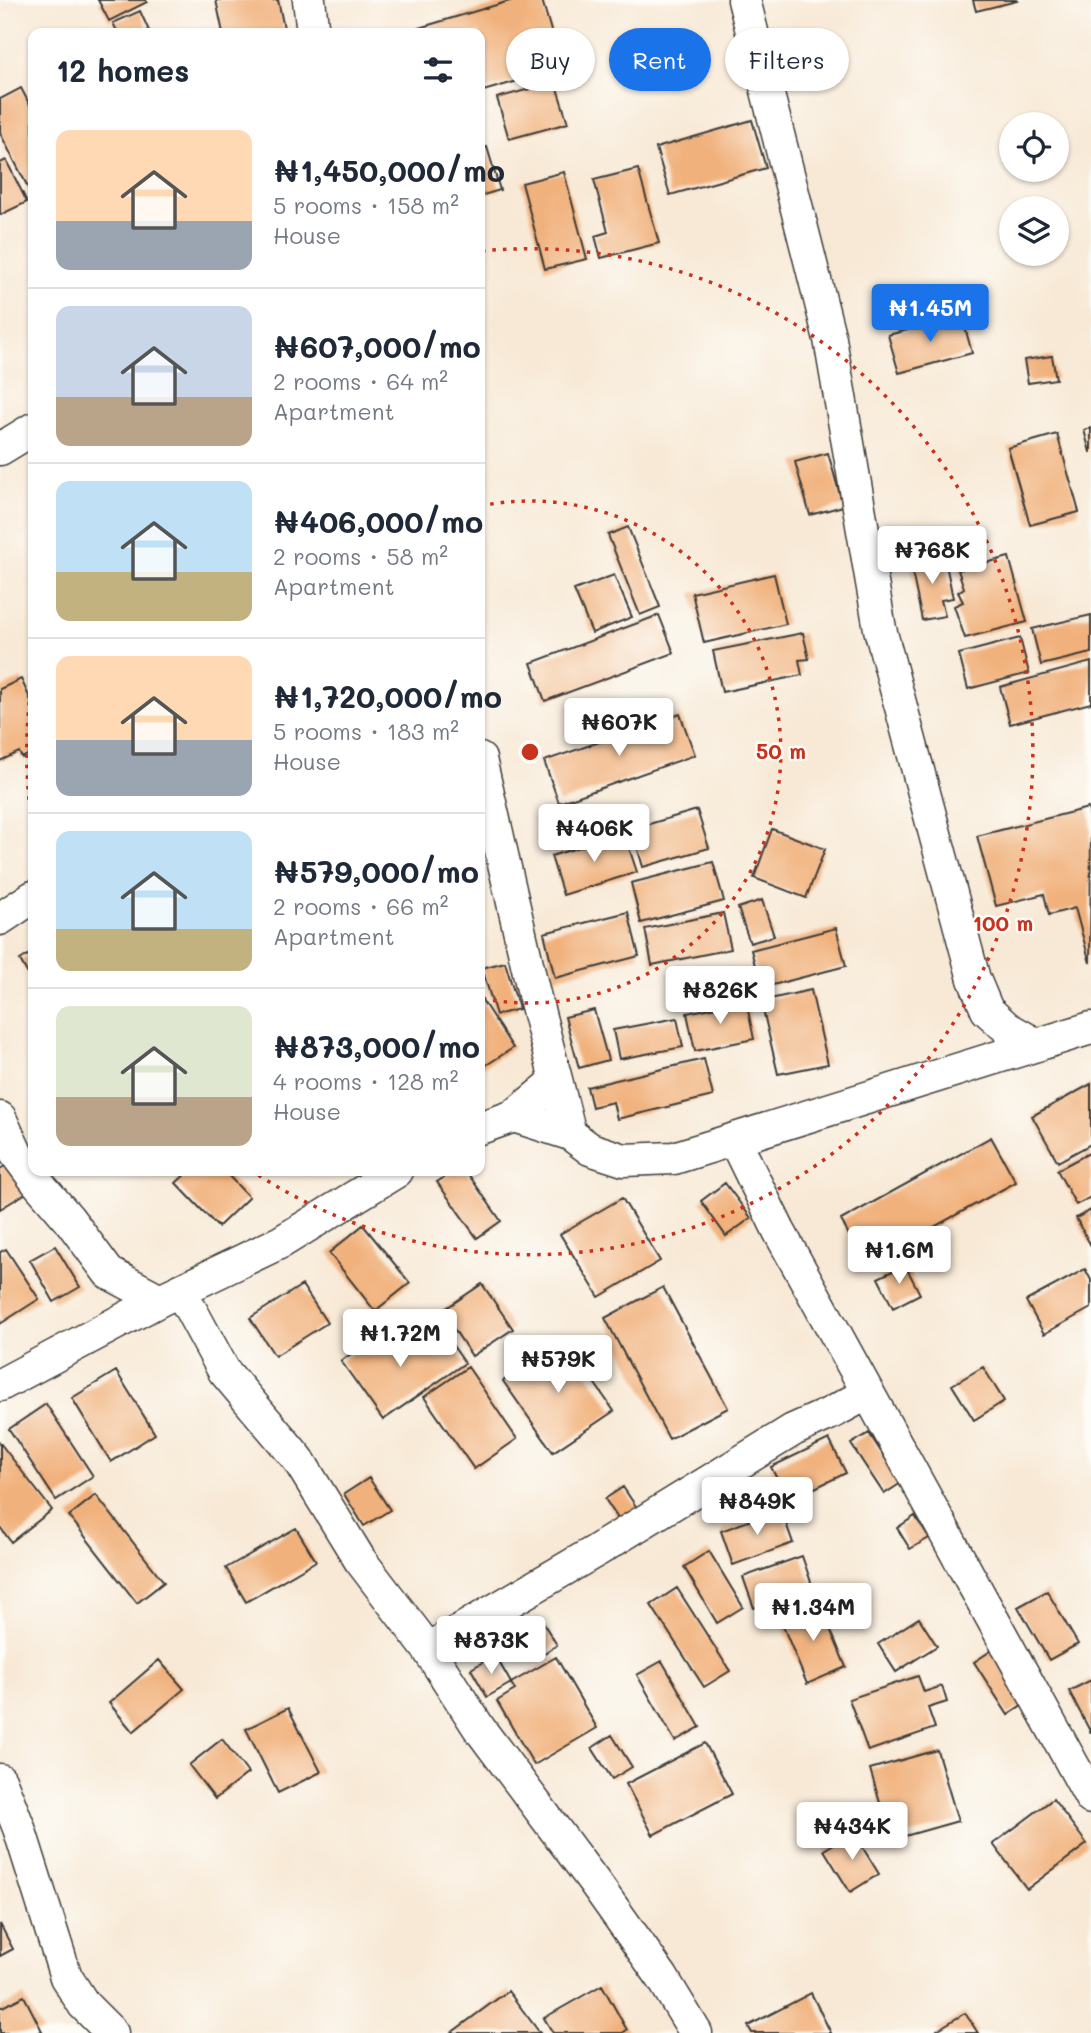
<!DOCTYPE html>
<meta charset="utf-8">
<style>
:root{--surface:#fff;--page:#f6f6f7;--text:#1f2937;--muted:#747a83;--line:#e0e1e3;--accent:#1a73e8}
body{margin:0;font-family:Mali,sans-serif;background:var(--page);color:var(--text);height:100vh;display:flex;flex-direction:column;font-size:26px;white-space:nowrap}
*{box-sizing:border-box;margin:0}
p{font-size:23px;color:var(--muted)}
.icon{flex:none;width:38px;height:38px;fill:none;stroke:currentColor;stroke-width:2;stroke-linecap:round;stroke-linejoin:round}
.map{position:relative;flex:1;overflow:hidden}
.sheet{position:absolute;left:28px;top:28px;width:457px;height:1148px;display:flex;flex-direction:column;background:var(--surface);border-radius:14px;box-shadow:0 2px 5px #0004}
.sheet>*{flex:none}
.banner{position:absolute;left:506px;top:28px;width:480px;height:63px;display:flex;gap:14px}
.controls{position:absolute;left:999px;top:112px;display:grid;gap:14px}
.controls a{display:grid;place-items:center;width:70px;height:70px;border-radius:50%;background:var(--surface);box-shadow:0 2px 5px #0004;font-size:35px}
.price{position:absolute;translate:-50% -60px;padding:0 16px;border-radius:7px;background:#fff;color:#222;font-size:23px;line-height:46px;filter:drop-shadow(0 2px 4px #0008)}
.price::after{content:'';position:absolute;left:50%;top:42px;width:21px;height:16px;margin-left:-10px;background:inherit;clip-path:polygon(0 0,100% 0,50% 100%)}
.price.on{background:var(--accent);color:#fff}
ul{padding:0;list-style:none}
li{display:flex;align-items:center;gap:21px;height:175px;padding:0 28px}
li+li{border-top:2px solid var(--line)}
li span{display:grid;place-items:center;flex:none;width:196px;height:140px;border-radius:14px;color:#555}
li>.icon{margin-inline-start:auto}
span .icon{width:84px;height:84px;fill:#fffc;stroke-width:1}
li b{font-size:30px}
h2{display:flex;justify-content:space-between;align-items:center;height:84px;padding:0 28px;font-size:30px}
.pill{padding:0 24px;border-radius:32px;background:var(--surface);box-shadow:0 2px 5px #0004;font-size:24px;line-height:63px}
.pill.on{background:var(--accent);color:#fff}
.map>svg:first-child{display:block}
</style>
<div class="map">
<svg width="1091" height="2033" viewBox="0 0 1091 2033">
<rect width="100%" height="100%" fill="#fdfcf7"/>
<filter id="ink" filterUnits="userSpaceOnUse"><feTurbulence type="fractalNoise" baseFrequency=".0143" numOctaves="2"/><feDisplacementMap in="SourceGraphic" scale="14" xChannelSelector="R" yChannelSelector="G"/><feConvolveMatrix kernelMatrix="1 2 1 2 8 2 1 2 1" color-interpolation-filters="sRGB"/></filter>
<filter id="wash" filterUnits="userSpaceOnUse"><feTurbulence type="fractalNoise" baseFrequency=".00686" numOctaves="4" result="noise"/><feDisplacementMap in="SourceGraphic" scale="28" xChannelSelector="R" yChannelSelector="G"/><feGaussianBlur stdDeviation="1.57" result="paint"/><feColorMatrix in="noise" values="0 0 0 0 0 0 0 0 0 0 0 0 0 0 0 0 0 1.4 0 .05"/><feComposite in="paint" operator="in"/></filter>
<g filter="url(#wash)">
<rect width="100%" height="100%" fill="#f8e9d6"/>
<g id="blocks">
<path fill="#f1b17b" d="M98 0H145L147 2 109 21Z
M216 0H278L285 33H223Z
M513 0H542L562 68 480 92V33H413L412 30Z
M973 0H1016L1017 1 976 11Z
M140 11 150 33H118L113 23Z
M555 82 568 123 509 139 497 98Z
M21 88 33 111V197L0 133V99Z
M752 120 766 168 670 195 656 148Z
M487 147 500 190 480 196V149Z
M6 160 27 202 0 215V163Z
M638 169 659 243 601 258 595 236 608 232 594 180Z
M564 172 587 259 545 269 522 183Z
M962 316 972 353 899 373 888 335Z
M1052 356 1056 379 1028 383 1024 360Z
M1091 428V452H1090L1084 430Z
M1057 434 1079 512 1030 525 1008 448Z
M828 453 843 506 810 515 795 462Z
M628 527 660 607 640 615 608 535Z
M944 555 953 598 941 600 945 616 922 620 910 562Z
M1009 557 1027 622 965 638 954 606 963 602 958 592 964 588 958 570Z
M774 574 786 624 704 643 692 593Z
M614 575 632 617 592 633 574 590Z
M659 615 674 653 545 701 531 663Z
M1091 615V653L1041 665 1032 629Z
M803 633 809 659 799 660 802 675 722 692 713 651Z
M1020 638 1029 673 968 689 959 654Z
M1091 662V703L1010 724 1000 687Z
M21 679 33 705V752L22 758 19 752 0 761V689Z
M680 714 695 755 559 803 544 761Z
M567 808 578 840 552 848 541 816Z
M1088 808 1091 820 1090 963 1075 908 1049 915 1044 894 996 906 977 836Z
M697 810 709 848 643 867 632 829Z
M772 829 825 849 806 898 754 878Z
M624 833 637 872 563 895 551 856Z
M713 862 724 901 641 923 631 883Z
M762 900 774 936 750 943 738 908Z
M628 912 639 956 555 978 544 933Z
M723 913 731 949 652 965 645 929Z
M836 928 846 966 761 988 751 950Z
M33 952V983L20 960Z
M505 962 519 1009 496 1015 482 968Z
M811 990 828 1064 778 1074 761 1001Z
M480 997 513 1048 480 1069Z
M746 1001 754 1039 695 1051 687 1013Z
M594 1010 608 1060 579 1068 565 1017Z
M677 1018 683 1047 619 1059 613 1030Z
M704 1059 713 1096 617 1119 613 1102 592 1107 587 1087Z
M1091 1084V1144L1058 1162 1032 1116Z
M991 1137 1016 1182 865 1265 841 1220Z
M1091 1152V1197L1076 1205 1057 1170Z
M10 1163 28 1192 0 1209V1169Z
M189 1171H224L249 1197 218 1227 176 1183Z
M454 1171H466L501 1221 477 1238 437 1182Z
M725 1183 751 1218 726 1236 701 1201Z
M622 1198 660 1261 599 1297 560 1234Z
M1091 1210V1246L1076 1218Z
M363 1225 410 1283 375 1311 329 1253Z
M55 1246 80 1287 54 1302 30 1260Z
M6 1249 39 1299 0 1324V1252Z
M905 1265 920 1294 893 1308 878 1278Z
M1085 1269 1091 1280V1308L1044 1334 1026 1301Z
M482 1284 513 1329 472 1356 442 1311Z
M302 1285 327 1323 275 1356 250 1318Z
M663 1287 728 1408 669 1439 605 1318Z
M389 1327 407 1352 441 1329 465 1363 383 1420 341 1361Z
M563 1338 614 1411 553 1452 503 1381Z
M468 1367 517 1439 474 1469 424 1397Z
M983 1367 1004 1401 974 1420 952 1385Z
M116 1371 155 1434 111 1462 72 1398Z
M46 1404 93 1476 56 1500 9 1429Z
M869 1433 901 1483 884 1494 851 1444Z
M829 1439 846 1473 788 1501 771 1467Z
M0 1443 52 1510 11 1542 0 1527Z
M369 1478 390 1510 364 1526 344 1494Z
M623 1487 637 1508 619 1520 605 1499Z
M96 1495 164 1582 137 1603 69 1516Z
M781 1509 793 1543 733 1565 721 1531Z
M915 1516 929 1538 910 1549 897 1528Z
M296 1528 316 1561 246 1602 226 1568Z
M709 1551 743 1607 717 1623 684 1567Z
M802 1556 813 1588 754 1608 743 1577Z
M677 1588 730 1671 704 1687 651 1605Z
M1047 1591 1078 1644 1049 1660 1018 1607Z
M819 1602 846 1667 807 1684 780 1619Z
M540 1618 557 1645 541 1655 524 1627Z
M919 1618 937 1646 896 1672 878 1644Z
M994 1649 1028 1702 1008 1715 974 1662Z
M495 1655 511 1683 487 1697 471 1669Z
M556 1657 597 1728 534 1765 497 1701 515 1690 511 1683Z
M159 1660 184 1689 133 1732 109 1703Z
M662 1661 700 1727 675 1741 637 1675Z
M918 1676 924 1692 942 1686 947 1702 928 1708 935 1728 868 1751 849 1699Z
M1091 1680V1733L1069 1691Z
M288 1708 321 1772 278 1793 246 1729Z
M612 1735 632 1767 612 1779 592 1748Z
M222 1739 248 1773 215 1799 189 1765Z
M705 1743 732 1794 653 1835 626 1784Z
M937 1750 958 1821 891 1840 870 1769Z
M1053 1799 1087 1844 1027 1889 993 1844Z
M853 1832 879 1874 850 1892 824 1850Z
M0 1924 13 1949 0 1956Z
M602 1985 627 2030 622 2033H553L544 2018Z
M508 1991 540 2033H451Z
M811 1993 831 2033H752L748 2026Z
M24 1996 42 2031 38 2033H0V2008Z
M965 2013 978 2033H939L937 2030Z"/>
</g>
</g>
<g filter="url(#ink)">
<use href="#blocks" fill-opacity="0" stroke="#3d3b38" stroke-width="2"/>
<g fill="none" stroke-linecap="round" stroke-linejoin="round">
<g stroke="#3d3b38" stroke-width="35">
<path id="minor" d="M309 0 313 33
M744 0 830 339 880 629 974 979 987 1010 1007 1028 1037 1045
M0 449 33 429
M480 759 534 994 570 1134
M0 919 33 897
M514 1116 570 1134 590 1149 624 1160 674 1158 1091 1028
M0 1118 17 1155 37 1182 69 1219 109 1273 160 1300
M480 1128 514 1116 556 1081
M734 1139 779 1231 1091 1798
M180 1290 224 1371 298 1459 360 1560 428 1649 479 1728 595 1883 662 1977 696 2033
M0 1385 160 1300 281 1242 397 1171
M428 1649 596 1551 793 1430 831 1413 868 1393
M0 1780 19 1828 66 1977 84 2005 112 2033"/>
</g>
<use href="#minor" stroke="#fff" stroke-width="32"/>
</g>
</g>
<g fill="none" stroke="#c8321e" stroke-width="3.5" stroke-dasharray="3.5 7">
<path d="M480 506A251 251 0 1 1 480 998"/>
<path d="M33 831A503 503 0 0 1 33 673M482 251A503 503 0 1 1 252 1171"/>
</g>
<circle cx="530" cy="752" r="10" fill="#c8321e" stroke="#fdfcf7" stroke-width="3.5"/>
<g font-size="21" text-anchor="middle" font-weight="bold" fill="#c8321e" stroke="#fdfcf7" stroke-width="5" stroke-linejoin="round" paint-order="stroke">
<text x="781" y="759">50 m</text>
<text x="1003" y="931">100 m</text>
</g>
</svg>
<div class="controls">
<a><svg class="icon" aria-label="locate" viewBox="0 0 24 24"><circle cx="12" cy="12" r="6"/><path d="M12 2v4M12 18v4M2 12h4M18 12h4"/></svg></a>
<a><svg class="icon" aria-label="layers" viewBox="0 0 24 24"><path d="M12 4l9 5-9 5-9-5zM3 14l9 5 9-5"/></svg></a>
</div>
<b class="price on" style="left:930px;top:344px">₦1.45M</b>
<b class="price" style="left:932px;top:586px">₦768K</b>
<b class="price" style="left:619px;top:758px">₦607K</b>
<b class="price" style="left:594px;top:864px">₦406K</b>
<b class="price" style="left:720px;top:1026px">₦826K</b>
<b class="price" style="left:899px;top:1286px">₦1.6M</b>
<b class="price" style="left:400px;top:1369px">₦1.72M</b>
<b class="price" style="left:558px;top:1395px">₦579K</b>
<b class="price" style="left:757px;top:1537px">₦849K</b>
<b class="price" style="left:813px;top:1643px">₦1.34M</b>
<b class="price" style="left:491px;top:1676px">₦873K</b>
<b class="price" style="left:852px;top:1862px">₦434K</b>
<div class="banner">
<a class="pill">Buy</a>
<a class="pill on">Rent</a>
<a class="pill">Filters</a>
</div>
<section class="sheet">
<h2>12 homes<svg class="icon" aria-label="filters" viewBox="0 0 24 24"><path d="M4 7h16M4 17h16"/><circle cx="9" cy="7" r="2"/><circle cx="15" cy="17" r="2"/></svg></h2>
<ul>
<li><span style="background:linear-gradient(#ffd9b3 65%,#9aa5b1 0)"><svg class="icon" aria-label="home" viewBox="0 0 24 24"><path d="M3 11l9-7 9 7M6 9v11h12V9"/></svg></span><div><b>₦1,450,000/mo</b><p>5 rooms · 158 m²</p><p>House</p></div></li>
<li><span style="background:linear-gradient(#c9d6e8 65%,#b9a48a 0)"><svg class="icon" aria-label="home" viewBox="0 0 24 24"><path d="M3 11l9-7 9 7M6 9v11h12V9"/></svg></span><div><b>₦607,000/mo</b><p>2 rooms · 64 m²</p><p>Apartment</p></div></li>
<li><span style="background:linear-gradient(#bfe0f5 65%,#c2b280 0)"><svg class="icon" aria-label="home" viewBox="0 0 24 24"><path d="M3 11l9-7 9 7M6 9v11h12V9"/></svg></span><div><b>₦406,000/mo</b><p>2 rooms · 58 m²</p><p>Apartment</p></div></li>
<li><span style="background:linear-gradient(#ffd9b3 60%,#9aa5b1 0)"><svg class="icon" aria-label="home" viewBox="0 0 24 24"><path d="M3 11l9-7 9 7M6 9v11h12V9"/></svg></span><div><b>₦1,720,000/mo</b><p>5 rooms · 183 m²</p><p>House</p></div></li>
<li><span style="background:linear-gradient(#bfe0f5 70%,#c2b280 0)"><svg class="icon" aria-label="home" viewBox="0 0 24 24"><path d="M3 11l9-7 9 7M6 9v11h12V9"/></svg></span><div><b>₦579,000/mo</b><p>2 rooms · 66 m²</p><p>Apartment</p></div></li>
<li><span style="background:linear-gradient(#dfe7d0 65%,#b9a48a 0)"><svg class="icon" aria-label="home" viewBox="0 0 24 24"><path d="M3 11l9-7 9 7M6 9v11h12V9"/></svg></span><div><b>₦873,000/mo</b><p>4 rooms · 128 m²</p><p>House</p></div></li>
</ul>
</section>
</div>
